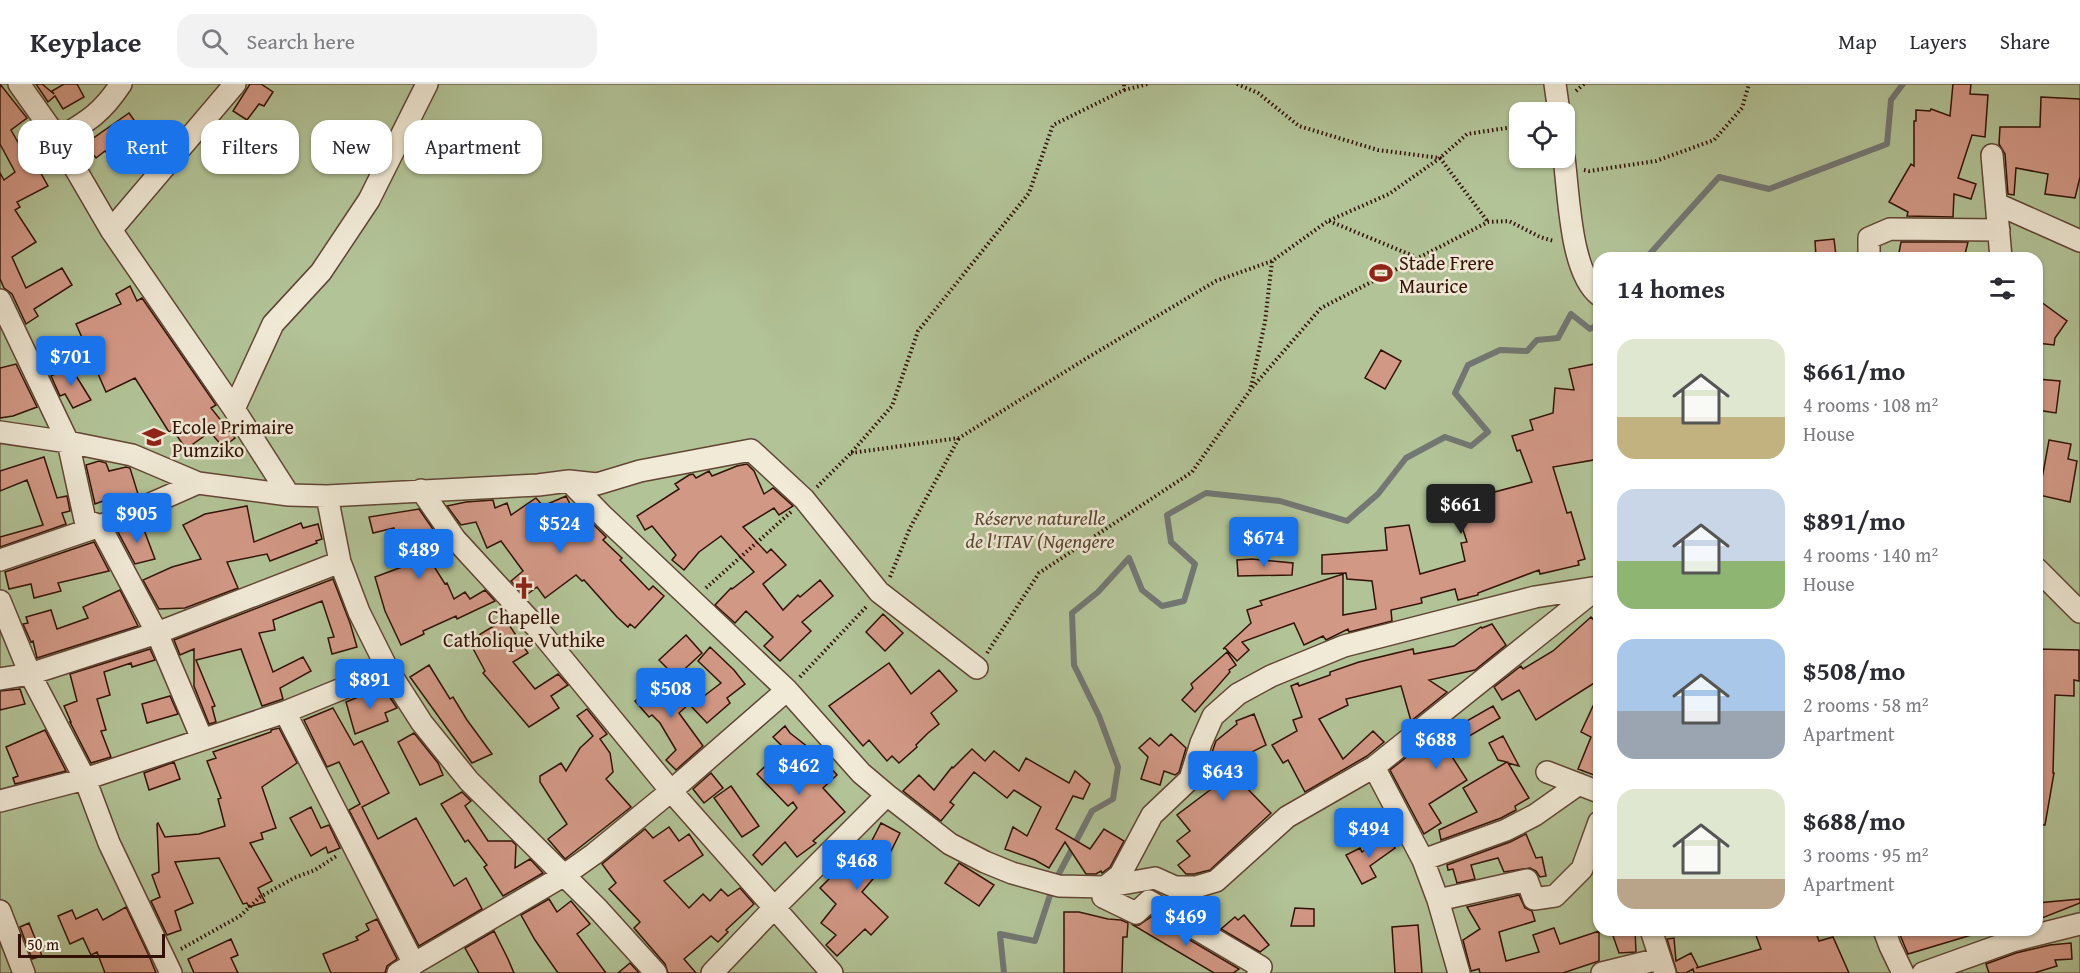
<!DOCTYPE html>
<meta charset="utf-8">
<style>
:root{--surface:#fff;--page:#f2f2f3;--text:#2b2b33;--muted:#7c7c81;--line:#e1e1e2;--accent:#1a73e8}
body{margin:0;font-family:"Gentium Book Plus",serif;background:var(--page);color:var(--text);height:100vh;display:flex;flex-direction:column;font-size:22px;white-space:nowrap}
*{box-sizing:border-box;margin:0}
p{font-size:20px;color:var(--muted)}
.icon{flex:none;width:33px;height:33px;fill:none;stroke:currentColor;stroke-width:2;stroke-linecap:round;stroke-linejoin:round}
.map{position:relative;flex:1;overflow:hidden}
.sheet{position:absolute;left:1593px;top:168px;width:450px;height:684px;display:flex;flex-direction:column;background:var(--surface);border-radius:18px;box-shadow:0 2px 4px #0004}
.sheet>*{flex:none}
.banner{position:absolute;left:18px;top:36px;width:570px;height:54px;display:flex;gap:12px}
.buttons{position:absolute;left:1509px;top:18px;display:grid;gap:12px}
.buttons a{display:grid;place-items:center;width:66px;height:66px;border-radius:12px;background:var(--surface);box-shadow:0 2px 4px #0004;font-size:30px}
.scale{position:absolute;left:18px;bottom:15px;width:147px;box-sizing:border-box;padding-left:6px;border:3px solid #331205;border-top:0;font-size:16px;line-height:21px;white-space:nowrap;color:#331205;-webkit-text-stroke:4px #f1ead7;paint-order:stroke}
.price{position:absolute;translate:-50% -51px;padding:0 14px;border-radius:6px;background:var(--accent);color:#fff;font-size:20px;line-height:39px;filter:drop-shadow(0 2px 3px #0008)}
.price::after{content:'';position:absolute;left:50%;top:36px;width:18px;height:14px;margin-left:-9px;background:inherit;clip-path:polygon(0 0,100% 0,50% 100%)}
.price.active{background:#222;color:#fff}
ul{padding:0;list-style:none}
li{display:flex;align-items:center;gap:18px;height:150px;padding:0 24px}
li span{display:grid;place-items:center;flex:none;width:168px;height:120px;border-radius:18px;color:#555}
li>.icon{margin-inline-start:auto}
span .icon{width:72px;height:72px;fill:#fffc;stroke-width:1}
li b{font-size:26px}
h2{display:flex;justify-content:space-between;align-items:center;height:72px;padding:0 24px;font-size:26px}
.chip{padding:0 21px;border-radius:18px;background:var(--surface);box-shadow:0 2px 4px #0004;font-size:21px;line-height:54px}
.chip.active{background:var(--accent);color:#fff}
header{display:flex;align-items:center;gap:36px;box-sizing:border-box;height:84px;padding:0 30px;background:var(--surface);border-bottom:2px solid var(--line)}
header strong{font-size:28px}
nav{display:flex;gap:33px;margin-inline-start:auto;font-size:21px}
.search{width:420px;height:54px;background:var(--page);display:flex;align-items:center;gap:15px;box-sizing:border-box;padding:0 21px;border-radius:18px;color:var(--muted);font-size:22px}
.map>svg:first-child{display:block}
</style>
<header>
<strong>Keyplace</strong>
<div class="search"><svg class="icon" aria-label="search" viewBox="0 0 24 24"><circle cx="10" cy="10" r="6"/><path d="M15 15l6 6"/></svg>Search here</div>
<nav><a>Map</a><a>Layers</a><a>Share</a></nav>
</header>
<div class="map">
<svg width="2080" height="889" viewBox="0 0 2080 889">
<rect width="100%" height="100%" fill="#eadfc1"/>
<filter id="stains"><feTurbulence type="fractalNoise" baseFrequency=".00333" numOctaves="4"/><feColorMatrix values="0 0 0 0 .2 0 0 0 0 .09 0 0 0 0 .02 0 0 0 .5 -.17"/></filter>
<radialGradient id="worn" r=".72"><stop offset=".6" stop-color="#630" stop-opacity="0"/><stop offset="1" stop-color="#630" stop-opacity=".3"/></radialGradient>
<path fill="#b2c397" stroke="#726a4e" stroke-width="1.5" fill-rule="evenodd" d="M0 0H2080V889H0ZM1520 28H1564V74H1520ZM1599 174H2037V846H1599Z"/>
<g fill="none" stroke-linecap="round" stroke-linejoin="round">
<path stroke="#727773" stroke-width="6" d="M1646 174 1719 93 1769 105 1887 60 1891 16 1903 0
M1004 889 1000 850 1035 857 1054 799 1092 727 1113 715 1118 683 1099 632 1074 581 1072 529 1098 508 1129 474 1142 506 1162 522 1184 517 1195 480 1171 458 1167 431 1206 409 1280 417 1347 437 1378 410 1406 374 1445 353 1471 362 1488 348 1455 309 1468 281 1500 266 1527 267 1537 256 1558 254 1571 230 1590 245 1599 240"/>
</g>
<path fill="#d29886" stroke="#331205" stroke-width="1.5" d="M0 0 27 34 11 46 30 79 34 77 48 102 17 118 20 123 15 126 36 158 12 173 26 204 62 184 72 201 34 225 38 232 26 240 12 210 4 204 0 195V89L4 96 15 88 0 60Z
M36 0H42L54 10 52 7 64 0H77L84 13 63 25 55 12 48 18Z
M250 0H261L273 8 264 22 259 20 247 36 233 27Z
M1953 0H1971L1970 10 1988 11 1985 53 1972 51 1958 94 1976 100 1971 115 1954 110 1953 133 1907 132 1908 128 1889 118 1911 80 1914 82V37H1916V26L1930 27 1931 25 1950 32Z
M2041 13 2080 15V93L2075 114 2045 110 2048 90 2016 84 2014 111 2008 110 2005 70 1999 60 2000 43H2040Z
M129 29 144 50 128 62 126 58 109 71 105 67 96 74 85 60Z
M1834 155 1836 172 1816 173 1815 157Z
M1901 158H1968L1964 174H1898Z
M130 202 137 217 142 214 216 321 211 324 235 354 223 363 210 348 186 365 173 346 169 348 135 294 106 308 76 240 121 220 116 210Z
M2037 215 2067 237 2055 254 2054 261 2037 259Z
M1381 266 1401 277 1385 305 1365 294Z
M1599 279V375L1553 383 1567 429 1571 428 1585 475 1578 477 1579 481 1540 490 1539 486 1478 509V511L1458 516 1455 505 1421 514 1422 519 1391 526 1392 537 1349 548 1348 545 1326 556 1323 552 1304 561 1294 539 1242 558 1249 566 1237 577 1225 564 1223 565 1251 539 1247 526 1262 521 1260 517 1343 490V531L1376 525 1372 497 1347 495 1346 489 1322 490V471L1387 466 1385 444 1409 441 1420 490 1465 477 1461 459 1467 458 1451 409 1468 404 1470 408 1486 405 1487 410 1532 398 1520 366 1517 367 1512 352 1533 346 1530 336 1553 329 1555 304 1574 306 1569 285Z
M16 280 37 323 13 332 0 334V284Z
M70 282 91 316 73 324 65 310 60 312 51 292Z
M2037 295 2060 297 2056 329 2037 326Z
M2049 356 2071 360 2068 375 2077 377 2070 418 2039 411Z
M44 373 57 414 67 412 70 427 62 429 66 440 0 463V453L43 441 27 396 0 407V387Z
M99 377 106 379 109 387 126 383 130 384 138 410 107 425 103 417 95 420 86 381Z
M747 380 754 387 764 410 773 404 793 422 779 431 774 424 743 443 767 469 771 465 786 481 763 500 783 526 798 511 800 513 820 496 833 512 802 538 811 547 780 577 764 562 773 553 746 527 735 539 715 521 731 504 732 505 754 488 721 452 699 468 684 486 672 476 676 471 652 442 645 446 637 432 679 405 675 400 689 391 693 390 696 394 709 387 712 392 737 382Z
M566 412 584 447 592 439 606 453 603 456 622 474 620 476 649 506 653 502 664 512 635 544 630 540 628 543 617 533 584 496 582 497 576 491 545 514 537 503 525 512 511 497 523 487 501 457 487 464 476 438 461 441 447 422 466 418 493 416 495 424 507 419 511 431 536 414 543 422Z
M247 422 254 458 301 439 303 444 318 440 322 455 316 457 317 459 270 477 267 470 227 478 238 504 185 524 159 525 143 496 172 483 201 475 183 441 205 430Z
M419 425 446 464 425 468 445 500 447 499 454 515 465 508 470 515 485 506 495 517 457 535 456 532 423 547 424 550 401 561 385 527 375 493 410 480 397 458 394 444 373 449 369 433Z
M141 438 155 475 135 480 118 448Z
M94 458 109 487 58 499 61 507 34 514 31 500 9 505 5 488Z
M1252 475 1293 479 1292 491 1238 492 1237 476Z
M333 495 350 539 357 563 332 570 328 554 334 553 322 517 273 536 275 546 259 549 273 588 303 573 311 587 280 604 283 615 262 622 241 565 196 576 215 622 212 623 216 638 209 640 194 602V565L180 571 174 556Z
M120 506 138 542 37 574 33 557 31 558 23 540 28 539 26 533 51 526 57 545 88 534 83 523Z
M883 530 903 549 885 567 866 548Z
M1591 533 1599 542V596L1536 636 1519 606 1502 616 1494 603 1521 582 1523 585 1553 567Z
M505 535 528 569 513 578 535 605 558 590 568 601 551 612 559 624 529 643 483 589 485 587 469 557Z
M1492 540 1506 561 1475 586 1429 596 1447 608 1411 637 1401 602 1346 615 1348 621 1319 635 1343 675 1373 647 1384 658 1367 672 1305 708 1288 676 1283 679 1272 661 1297 647 1293 636 1302 633 1291 602 1298 599 1299 602 1330 591V588L1359 578 1413 565 1414 570 1454 562 1481 543 1482 544Z
M686 551 702 569 676 593 659 576Z
M710 563 734 586 745 600 727 614 730 619 707 639 691 622 721 599 698 577Z
M150 565 155 576 132 583 131 579 104 588 110 611 97 615 106 646 101 647 111 673 91 679 70 638H71L64 622 77 617 70 590Z
M2037 565 2079 566V597L2074 596V612L2055 611 2053 689H2054L2045 741H2037Z
M1227 568 1236 581 1229 586 1230 588 1195 628 1182 616 1193 604 1191 600Z
M889 579 911 610 939 586 957 607 931 629 939 640 928 649 916 661 917 663 899 679 892 672 887 677 869 656 863 662 829 622Z
M429 581 450 615 453 613 467 636 492 670 472 679 410 593Z
M666 590 689 620 679 629 703 662 676 686 666 676 676 666 660 639 652 631 649 633 635 617Z
M383 603 397 624 385 629 388 637 355 650 346 618Z
M20 605 25 620 0 626V607Z
M1599 609V693L1578 685 1591 653 1581 648Z
M170 612 178 630 147 639 142 620Z
M1493 622 1500 634 1447 665 1467 696 1429 720 1441 739 1424 750 1390 686 1431 654 1432 657Z
M333 624 354 661 362 657 389 709 362 723 378 755 416 734 454 802 466 794 482 825 419 862 349 726 360 720 339 678 327 683 304 636Z
M587 625 607 650 600 655 610 669 613 688 606 695 631 723 565 775 548 755 567 740 540 698V692L561 679 566 687 580 664 593 652 577 632Z
M1254 630 1266 661 1224 682 1241 695 1240 697 1271 729 1210 786 1194 790H1186L1178 781 1190 772 1177 757 1190 747 1177 731 1210 706 1200 702 1216 657 1237 640 1236 637Z
M785 642 790 649 822 674 837 691 823 704 845 728 813 757 816 759 797 773 785 758 762 781 753 771 797 724 793 718 788 722 757 690 784 664 773 653Z
M279 644 297 679 262 703 276 744 261 749 263 755 250 759 272 797 258 804 265 818 249 823 247 819 243 820 219 774 175 778 193 819 175 827 181 846 167 851 151 817 160 813 152 791 159 788 157 740 158 739 165 753 199 750 225 742 218 715 221 714 207 677 216 674 213 668 271 648V646Z
M45 646 66 687 15 700 13 694 18 692 6 663Z
M414 649 438 679 443 691 420 701 398 658Z
M1171 650 1186 664 1179 688 1175 691 1164 687 1160 701 1141 695 1148 673 1139 664 1150 654 1159 662Z
M1503 652 1519 682 1508 679 1529 714 1515 722 1516 726 1501 734 1441 756 1439 746 1477 728 1463 704 1507 678 1498 676 1489 659Z
M972 665 985 677 994 667 1019 687 1026 674 1069 699 1075 687 1090 700 1083 715 1073 712 1056 745 1090 765 1104 745 1124 757 1110 783 1102 789 1101 787 1096 790H1086L1065 758 1049 784 1035 776 1005 765 1013 743 1027 752 1041 723 1014 706 1007 714 974 688 950 718 954 721 941 737 903 707 919 691 934 706 952 683 953 684Z
M174 678 180 695 149 706 144 689Z
M711 689 723 704 704 719 693 705Z
M731 702 759 742 742 753 714 714Z
M462 708 471 717 465 722 488 757H512L516 761 515 784 530 775 543 789 503 812 484 783 487 781 468 756 465 758 441 720Z
M311 723 321 744 329 741 340 764 328 769 326 763 311 772 290 734Z
M881 739 900 749 883 783 862 808 888 833 871 851 865 845 837 872 826 861 836 851 821 839 836 820 820 804 835 789 832 787 855 761 865 770Z
M669 743 679 757 689 750 703 771 664 797 689 824 703 810 710 817 721 805 728 812 740 804 754 820 726 846 728 848 718 858 711 852 684 875 696 889H668L665 880 634 844 640 838 609 805 616 799 602 780 645 745 653 754Z
M1526 750 1536 774 1542 773 1546 792 1540 793 1536 787 1530 784 1504 788 1498 774 1471 781 1475 795 1457 799 1453 785 1448 786 1447 781 1510 758Z
M1387 751 1395 764 1370 782 1376 793 1362 800 1346 771 1360 764 1362 768Z
M959 779 994 801 979 822 945 799Z
M1519 811 1525 824 1532 827 1535 837 1499 848 1506 877 1539 868 1533 851 1554 844 1560 860 1599 847V877L1563 889H1480L1479 885 1471 887 1463 856 1480 845 1467 823Z
M549 815 557 828 571 817 590 840 577 850 606 889H558L535 856 521 831Z
M2080 815V819L2037 836V819Z
M1172 816H1192L1210 838Z
M126 823 149 872 156 889H105L97 868 91 871 83 854 70 860 58 832 72 826 76 835 97 825 103 836Z
M1295 824 1314 825V842H1291Z
M1064 828H1079L1108 835 1121 836 1128 839 1127 853H1123L1122 889H1064Z
M1244 831 1269 861 1260 868 1221 845 1235 833 1238 836Z
M1151 833 1239 885 1233 889H1214L1133 841H1139Z
M377 835 397 875 387 882 385 889H331L323 870 358 856 356 853 369 846 366 840Z
M29 839 42 872 32 875 20 843Z
M1418 841 1422 889H1395L1392 843Z
M1611 846H1635L1636 868 1619 869Z
M1754 846H1815L1819 857 1833 853 1849 889H1694L1693 885 1686 889H1677L1667 855 1674 854 1676 877 1691 869 1698 883 1696 884 1761 865Z
M1898 846H1975V850L1908 870Z
M494 847 508 875 514 889H479L465 864Z
M231 855 238 871 231 874 238 889H194L188 875Z
M2071 859 2072 875 2055 876 2057 882 2034 889H1989L1986 880 2016 869 2050 861Z
M630 879 639 889H618Z"/>
<g fill="none" stroke-linecap="round" stroke-linejoin="round">
<g stroke="#614534" stroke-width="24">
<path id="minor" d="M19 0 58 55 111 146 234 325 289 411
M1555 0 1559 28
M58 55C88 37 101 30 121 0
M1992 71 2001 174
M1564 74C1569 110 1570 188 1599 211
M1997 120 2080 157
M111 146 235 0
M1869 174V154L1890 145 1999 146
M0 216 68 358 85 436 100 442 157 549 202 655
M234 325 273 240 321 188 369 116 427 0
M0 348 68 358 132 371 198 399 289 411 327 412 538 401 569 397 597 400 640 387 751 366 804 415 879 508 977 584
M569 397 604 433 787 606 861 689 887 711 950 760 985 778 1012 789 1059 802 1105 803 1155 794 1175 803H1196L1216 797 1287 733 1374 683 1599 503
M421 406 455 455 538 545 671 707 832 889
M327 412 340 478 359 528 388 586 422 639 469 697 598 825 656 889
M0 476 100 442 198 399
M2037 485 2080 528
M0 517 30 590 85 695 109 759 171 889
M0 595 30 590 157 549 340 478
M285 628 414 880
M1374 683 1423 776 1438 816 1459 889
M1547 688 1599 708
M0 717 85 695 285 628 388 586
M1423 776 1506 746 1535 731 1579 700
M1438 816 1527 796 1534 815 1555 812 1582 785 1599 738
M0 827 24 889
M1651 846 1665 889
M1884 846 1890 862 1903 889
M398 889 563 792 594 770 671 707 787 606
M712 889 775 823 887 711
M1258 889 1261 883 1149 817 1136 829 1103 813 1105 803 1120 791 1152 731 1190 695 1201 659 1213 632 1238 610 1271 592 1344 562 1535 513 1598 503
M1602 889 1659 875
M1923 889 2012 857 2080 840"/>
</g>
<path stroke="#331205" stroke-width="4" stroke-dasharray="1.5 3" stroke-linecap="butt" d="M1237 0 1258 9 1299 42 1378 66 1440 74 1488 138
M1124 6 1148 0
M1576 7 1584 0
M1584 86 1589 87 1656 77 1714 56 1742 24 1749 0
M1329 137 1416 173
M1251 303 1265 238 1272 177
M851 369 959 354 1087 274 1216 197 1272 177 1328 137 1389 110 1440 74 1467 50 1520 42
M817 403 851 369 892 322 918 247 1029 109 1053 41 1124 6V0
M890 493 910 444 959 354
M706 504 792 427
M987 569 1039 489 1192 388 1251 305 1321 224 1488 138 1509 137 1540 153 1554 157
M800 593 867 522
M181 865 240 832 260 813 294 794 315 786 338 771"/>
<use href="#minor" stroke="#f1ead7" stroke-width="21"/>
</g>
<defs>
<g id="stadium-bare" transform="scale(1.8)"><path d="M0-5a6.5 5 0 1 0 0 10a6.5 5 0 1 0 0-10ZM-3.5-1.8h7v3.6h-7Z" fill="#8f2418" stroke="#f1ead7" stroke-width="2.5" paint-order="stroke"/></g>
<g id="school-bare" transform="scale(1.8)"><path d="M0-5L7-2L0 1L-7-2ZM-4 1L0 2.5L4 1V4Q0 6-4 4Z" fill="#8f2418" stroke="#f1ead7" stroke-width="2.5" paint-order="stroke"/></g>
<g id="church-bare" transform="scale(1.8)"><path d="M-1.2-6h2.4v3.5h3.3v2.4h-3.3V6h-2.4V-.1h-3.3v-2.4h3.3Z" fill="#8f2418" stroke="#f1ead7" stroke-width="2.5" paint-order="stroke"/></g>
</defs>
<g fill-rule="evenodd">
<use href="#stadium-bare" x="1381" y="189"/>
<use href="#school-bare" x="154" y="353"/>
<use href="#church-bare" x="524" y="504"/>
</g>
<g text-anchor="middle" dominant-baseline="central" stroke-width="5" stroke-linejoin="round" paint-order="stroke">
<g font-size="20" fill="#331205" stroke="#f1ead7" text-anchor="start">
<text x="1399" y="178">Stade Frere<tspan x="1399" dy="23">Maurice</tspan></text>
<text x="172" y="342">Ecole Primaire<tspan x="172" dy="23">Pumziko</tspan></text>
<text x="524" y="532" text-anchor="middle">Chapelle<tspan x="524" dy="23">Catholique Vuthike</tspan></text>
</g>
<g font-size="20" font-style="italic" fill="#594731" stroke="#f1ead7">
<text x="1040" y="433">Réserve naturelle<tspan x="1040" dy="23">de l'ITAV (Ngengere</tspan></text>
</g>
</g>
<rect width="100%" height="100%" filter="url(#stains)"/>
<rect width="100%" height="100%" fill="url(#worn)"/>
</svg>
<div class="buttons">
<a><svg class="icon" aria-label="locate" viewBox="0 0 24 24"><circle cx="12" cy="12" r="6"/><path d="M12 2v4M12 18v4M2 12h4M18 12h4"/></svg></a>
</div>
<div class="scale">50 m</div>
<b class="price" style="left:71px;top:303px">$701</b>
<b class="price active" style="left:1461px;top:451px">$661</b>
<b class="price" style="left:137px;top:460px">$905</b>
<b class="price" style="left:560px;top:470px">$524</b>
<b class="price" style="left:1264px;top:484px">$674</b>
<b class="price" style="left:419px;top:496px">$489</b>
<b class="price" style="left:370px;top:626px">$891</b>
<b class="price" style="left:671px;top:635px">$508</b>
<b class="price" style="left:1436px;top:686px">$688</b>
<b class="price" style="left:799px;top:712px">$462</b>
<b class="price" style="left:1223px;top:718px">$643</b>
<b class="price" style="left:1369px;top:775px">$494</b>
<b class="price" style="left:857px;top:807px">$468</b>
<b class="price" style="left:1186px;top:863px">$469</b>
<div class="banner">
<a class="chip">Buy</a>
<a class="chip active">Rent</a>
<a class="chip">Filters</a>
<a class="chip">New</a>
<a class="chip">Apartment</a>
</div>
<section class="sheet">
<h2>14 homes<svg class="icon" aria-label="filters" viewBox="0 0 24 24"><path d="M4 7h16M4 17h16"/><circle cx="9" cy="7" r="2"/><circle cx="15" cy="17" r="2"/></svg></h2>
<ul>
<li><span style="background:linear-gradient(#dfe7d0 65%,#c2b280 0)"><svg class="icon" aria-label="home" viewBox="0 0 24 24"><path d="M3 11l9-7 9 7M6 9v11h12V9"/></svg></span><div><b>$661/mo</b><p>4 rooms · 108 m²</p><p>House</p></div></li>
<li><span style="background:linear-gradient(#c9d6e8 60%,#8fb573 0)"><svg class="icon" aria-label="home" viewBox="0 0 24 24"><path d="M3 11l9-7 9 7M6 9v11h12V9"/></svg></span><div><b>$891/mo</b><p>4 rooms · 140 m²</p><p>House</p></div></li>
<li><span style="background:linear-gradient(#a9c7e8 60%,#9aa5b1 0)"><svg class="icon" aria-label="home" viewBox="0 0 24 24"><path d="M3 11l9-7 9 7M6 9v11h12V9"/></svg></span><div><b>$508/mo</b><p>2 rooms · 58 m²</p><p>Apartment</p></div></li>
<li><span style="background:linear-gradient(#dfe7d0 75%,#b9a48a 0)"><svg class="icon" aria-label="home" viewBox="0 0 24 24"><path d="M3 11l9-7 9 7M6 9v11h12V9"/></svg></span><div><b>$688/mo</b><p>3 rooms · 95 m²</p><p>Apartment</p></div></li>
</ul>
</section>
</div>
